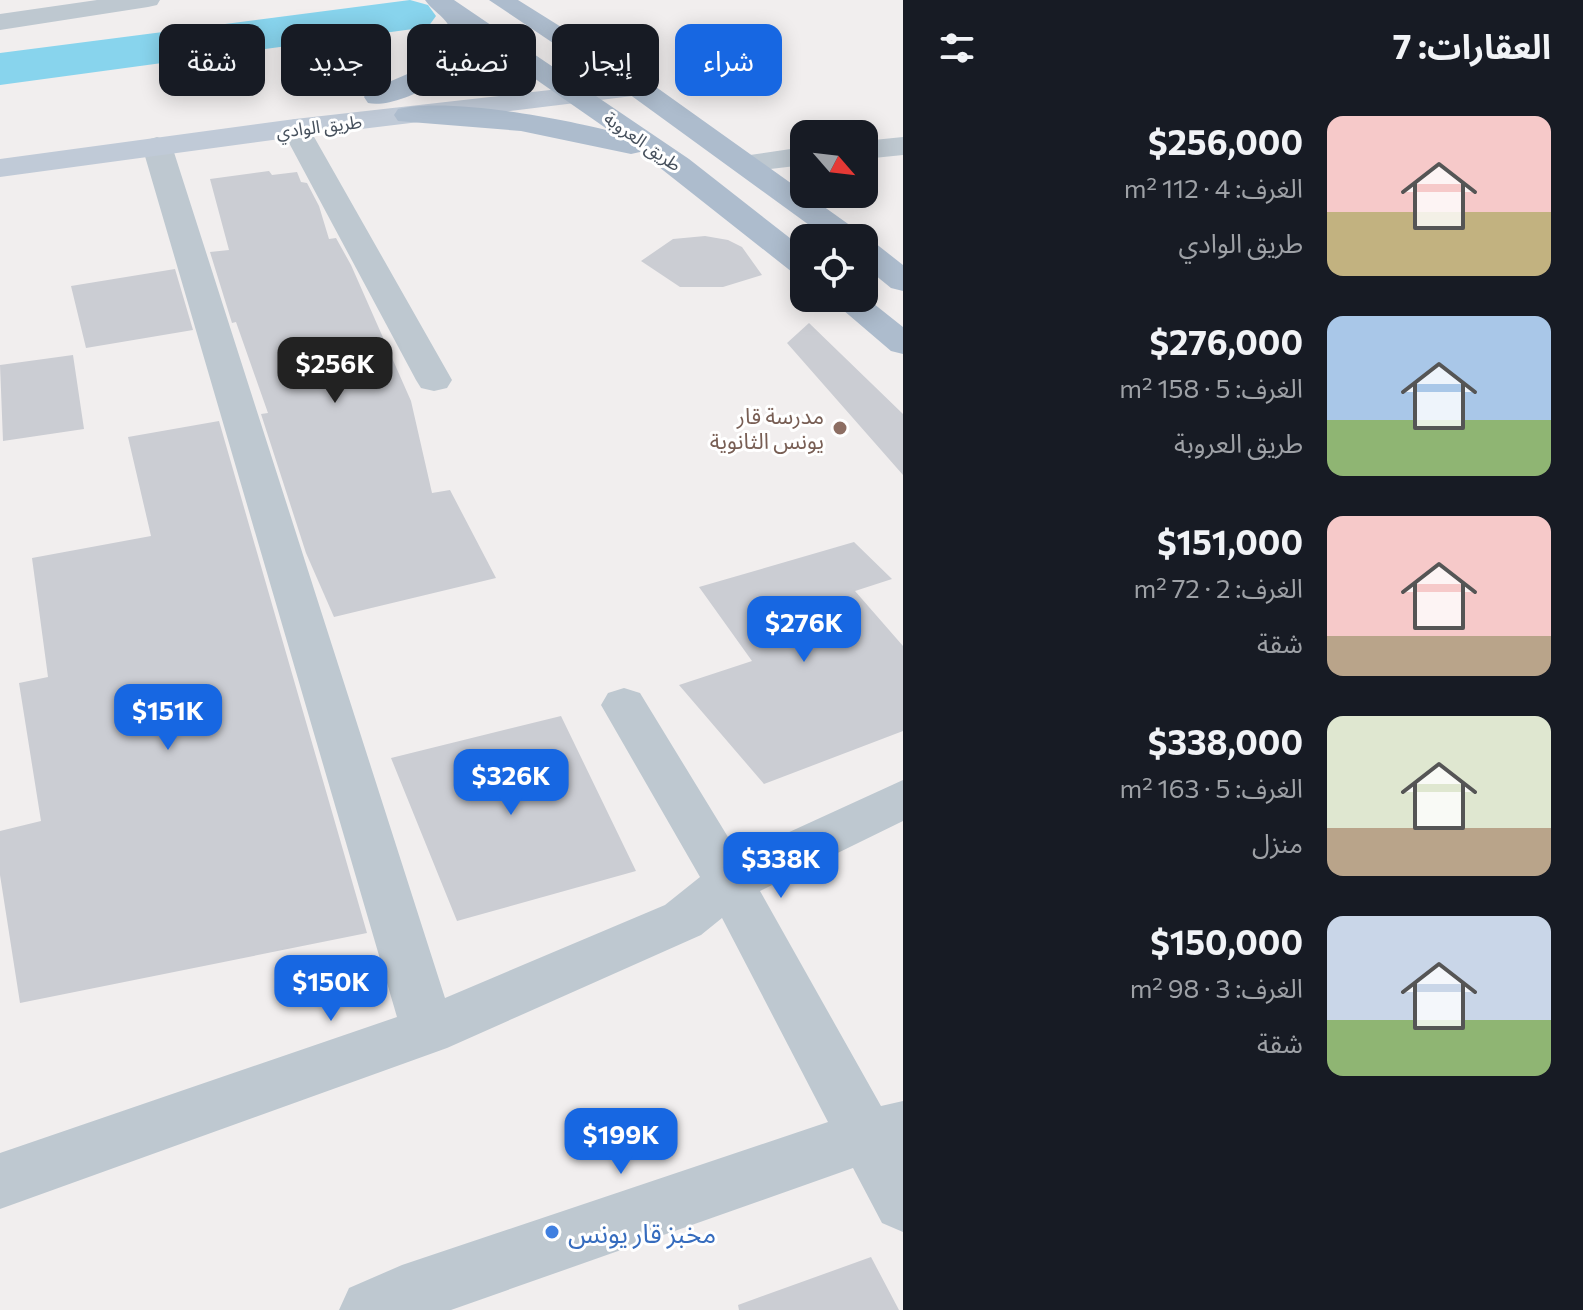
<!DOCTYPE html>
<html lang="ar">
<meta charset="utf-8">
<style>
:root{--surface:#171b24;--page:#242831;--text:#f1f3f6;--muted:#9ea1a6;--accent:#1767e2}
body{margin:0;font-family:Commissioner,"Noto Sans Arabic",sans-serif;background:var(--page);color:var(--text);direction:rtl;height:100vh;display:flex;flex-direction:column;font-size:30px;white-space:nowrap}
*{box-sizing:border-box;margin:0}
p{font-size:26px;color:var(--muted)}
.icon{flex:none;width:44px;height:44px;fill:none;stroke:currentColor;stroke-width:2;stroke-linecap:round;stroke-linejoin:round}
.map{position:relative;flex:1;overflow:hidden;direction:ltr}
.drawer{display:flex;flex-direction:column;background:var(--surface);width:680px}
.drawer>*{flex:none}
.top-card{position:absolute;left:24px;top:24px;width:758px;height:72px;direction:rtl;display:flex;gap:16px}
.needle{width:52px;rotate:118deg}
.buttons{position:absolute;left:790px;top:120px;display:grid;gap:16px}
.buttons a{display:grid;place-items:center;width:88px;height:88px;border-radius:16px;background:var(--surface);box-shadow:0 4px 20px #0003;font-size:40px}
.price{position:absolute;translate:-50% -68px;padding:0 18px;border-radius:16px;background:var(--accent);color:#fff;font-size:26px;line-height:52px;filter:drop-shadow(0 2px 4px #0008)}
.price::after{content:'';position:absolute;left:50%;top:48px;width:24px;height:18px;margin-left:-12px;background:inherit;clip-path:polygon(0 0,100% 0,50% 100%)}
.price.active{background:#222;color:#fff}
ul{padding:0;list-style:none}
li{display:flex;align-items:center;gap:24px;height:200px;padding:0 32px}
li span{display:grid;place-items:center;flex:none;width:224px;height:160px;border-radius:16px;color:#555}
li>.icon{margin-inline-start:auto}
span .icon{width:96px;height:96px;fill:#fffc;stroke-width:1}
li b{font-size:34px}
h2{display:flex;justify-content:space-between;align-items:center;height:96px;padding:0 32px;font-size:34px}
.chip{padding:0 28px;border-radius:16px;background:var(--surface);box-shadow:0 4px 20px #0003;font-size:28px;line-height:72px}
.chip.active{background:var(--accent);color:#fff}
main{display:flex;flex:1;min-height:0}
.map>svg:first-child{display:block}
</style>
<main>
<section class="drawer">
<h2>العقارات: 7<svg class="icon" aria-label="filters" viewBox="0 0 24 24"><path d="M4 7h16M4 17h16"/><circle cx="9" cy="7" r="2"/><circle cx="15" cy="17" r="2"/></svg></h2>
<ul>
<li><span style="background:linear-gradient(#f6c9c9 60%,#c2b280 0)"><svg class="icon" aria-label="home" viewBox="0 0 24 24"><path d="M3 11l9-7 9 7M6 9v11h12V9"/></svg></span><div><b>$256,000</b><p>الغرف: 4 · 112 m²</p><p>طريق الوادي</p></div></li>
<li><span style="background:linear-gradient(#a9c7e8 65%,#8fb573 0)"><svg class="icon" aria-label="home" viewBox="0 0 24 24"><path d="M3 11l9-7 9 7M6 9v11h12V9"/></svg></span><div><b>$276,000</b><p>الغرف: 5 · 158 m²</p><p>طريق العروبة</p></div></li>
<li><span style="background:linear-gradient(#f6c9c9 75%,#b9a48a 0)"><svg class="icon" aria-label="home" viewBox="0 0 24 24"><path d="M3 11l9-7 9 7M6 9v11h12V9"/></svg></span><div><b>$151,000</b><p>الغرف: 2 · 72 m²</p><p>شقة</p></div></li>
<li><span style="background:linear-gradient(#dfe7d0 70%,#b9a48a 0)"><svg class="icon" aria-label="home" viewBox="0 0 24 24"><path d="M3 11l9-7 9 7M6 9v11h12V9"/></svg></span><div><b>$338,000</b><p>الغرف: 5 · 163 m²</p><p>منزل</p></div></li>
<li><span style="background:linear-gradient(#c9d6e8 65%,#8fb573 0)"><svg class="icon" aria-label="home" viewBox="0 0 24 24"><path d="M3 11l9-7 9 7M6 9v11h12V9"/></svg></span><div><b>$150,000</b><p>الغرف: 3 · 98 m²</p><p>شقة</p></div></li>
</ul>
</section>
<div class="map">
<svg width="903" height="1310" viewBox="0 0 903 1310">
<rect width="100%" height="100%" fill="#f1eeee"/>
<g fill="none" stroke-linecap="round" stroke-linejoin="round">
<path fill="#88d4ed" fill-rule="evenodd" d="M410 0 428 5 436 16 428 27 0 85V53Z"/>
</g>
<path fill="#cbcdd3" d="M269 171 272 175 297 172 301 182 307 183 319 206 329 239 336 238 351 265 411 401 432 493 450 490 496 578 334 617 306 553 261 414 268 413 236 322 232 323 210 252 229 250 210 179Z
M705 236 728 240 742 247 762 275 723 287H680L641 261 673 239Z
M175 269 193 330 86 348 71 286Z
M809 323 903 414V475L787 343Z
M73 355 84 429 3 441 0 365Z
M219 421 367 933 20 1003 0 875V831L41 821 19 683 48 677 32 558 151 536 128 437Z
M854 542 892 579 855 591 903 646V731L764 784 679 685 752 661 699 587Z
M561 716 636 871 457 921 391 758Z
M871 1257 899 1310H739L738 1305Z"/>
<g fill="none" stroke-linecap="round" stroke-linejoin="round">
<path fill="#bec8d0" fill-rule="evenodd" d="M97 0H160L157 5 148 7 0 30V14Z
M295 119 305 122 309 128 452 380 447 388 434 391 421 388 416 380 281 128 285 122Z
M157 137 167 140 172 146 445 998 665 905 700 877 601 705 608 693 624 688 640 693 739 855 903 780V821L760 891 881 1106 903 1101V1232L882 1223 853 1168 451 1310H339L349 1288 402 1265 828 1122 722 918 701 935 447 1048 0 1209V1153L397 1017 142 146 147 140Z
M903 137V155L864 159V141Z
M804 147V165L746 172 736 169 731 163 736 157Z"/>
<path fill="#c0cad7" fill-rule="evenodd" d="M639 80 649 82 653 88 649 94 295 137 0 177V159L295 119Z"/>
<path fill="#adbccd" fill-rule="evenodd" d="M425 0H454L689 159 804 249V275L792 272 640 152 631 154 521 131 398 121 394 115 398 109C448 97 559 118 610 131L478 39C469 70 399 110 368 103L364 97 368 91 419 69 449 47C458 21 437 17 425 0Z
M489 0H518L649 82 858 231 863 238H827L629 94Z
M864 240 875 243 903 265V291L891 288 864 266Z
M864 296 903 327V354L891 351 829 298Z"/>
</g>
<circle fill="#8d6e63" stroke="#fff" stroke-width="3" cx="840" cy="428" r="8"/>
<circle fill="#3f7fe0" stroke="#fff" stroke-width="3" cx="552" cy="1232" r="8"/>
<g text-anchor="middle" dominant-baseline="central" stroke-width="6" stroke-linejoin="round" paint-order="stroke">
<g font-size="18" fill="#46505c" stroke="#fff">
<text transform="translate(319 126) rotate(-7)">طريق الوادي</text>
<text transform="translate(643 141) rotate(35)">طريق العروبة</text>
</g>
<g font-size="22" fill="#785e54" stroke="#fff" text-anchor="end">
<text x="824" y="415">مدرسة قار<tspan x="824" dy="25">يونس الثانوية</tspan></text>
</g>
<g font-size="26" fill="#366cbe" stroke="#fff" text-anchor="start">
<text x="568" y="1232">مخبز قار يونس</text>
</g>
</g>
</svg>
<div class="buttons">
<a><svg class="needle" viewBox="-14 -14 28 28"><path d="M0-13l5 13h-10z" fill="#e53935"/><path d="M0 13l5-13h-10z" fill="#9ea1a6"/></svg></a>
<a><svg class="icon" aria-label="locate" viewBox="0 0 24 24"><circle cx="12" cy="12" r="6"/><path d="M12 2v4M12 18v4M2 12h4M18 12h4"/></svg></a>
</div>
<b class="price active" style="left:335px;top:405px">$256K</b>
<b class="price" style="left:804px;top:664px">$276K</b>
<b class="price" style="left:168px;top:752px">$151K</b>
<b class="price" style="left:511px;top:817px">$326K</b>
<b class="price" style="left:781px;top:900px">$338K</b>
<b class="price" style="left:331px;top:1023px">$150K</b>
<b class="price" style="left:621px;top:1176px">$199K</b>
<div class="top-card">
<a class="chip active">شراء</a>
<a class="chip">إيجار</a>
<a class="chip">تصفية</a>
<a class="chip">جديد</a>
<a class="chip">شقة</a>
</div>
</div>
</main>
